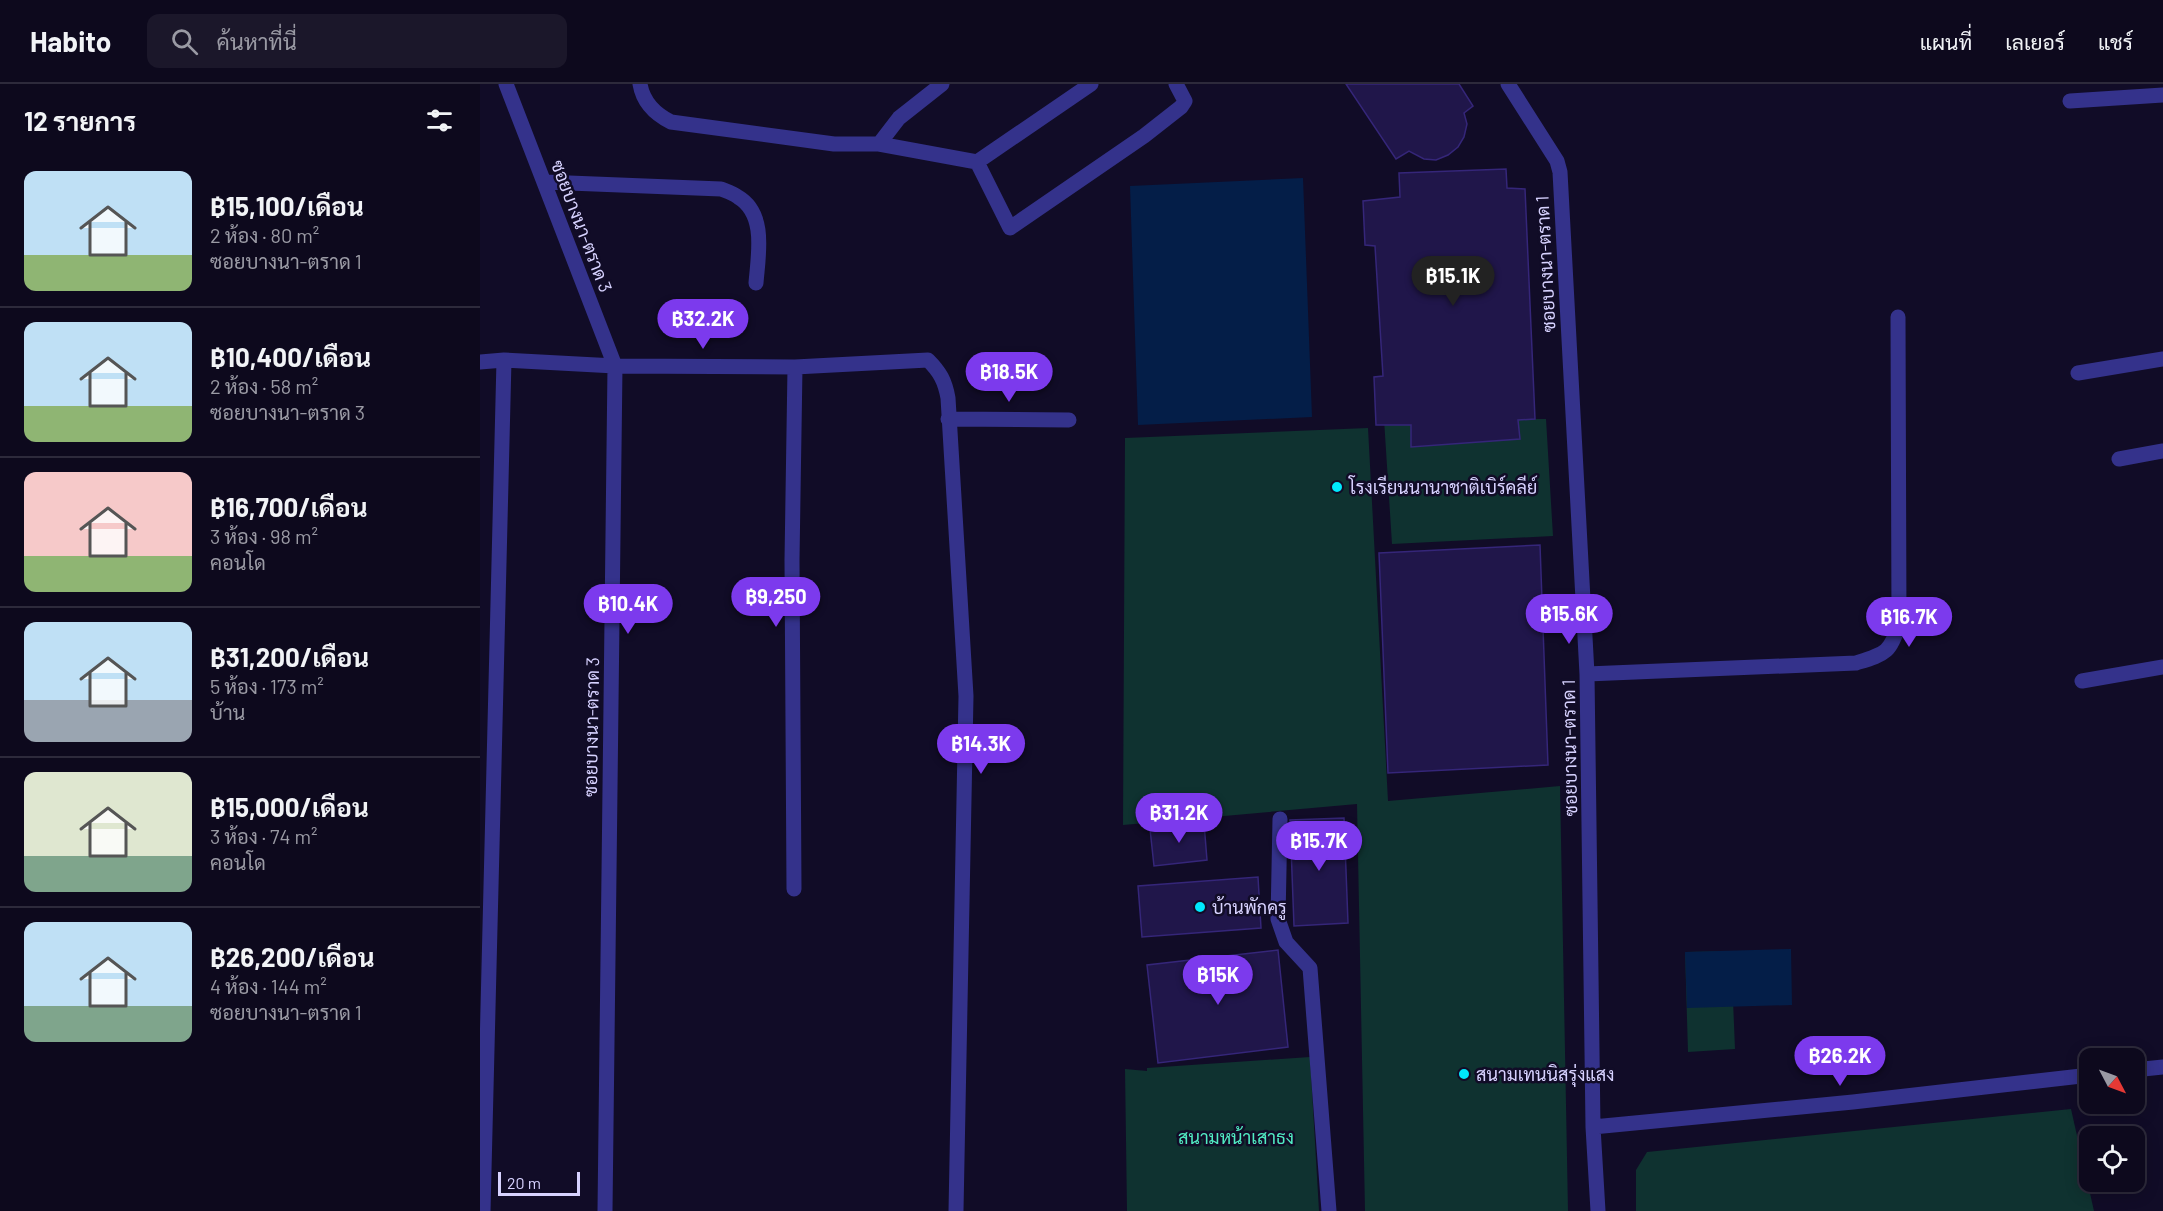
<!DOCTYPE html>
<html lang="th">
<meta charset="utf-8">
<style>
:root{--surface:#0d091d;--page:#1b172a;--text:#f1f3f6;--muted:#9a9aa4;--line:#2d2a3b;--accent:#7c3aed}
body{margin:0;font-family:Barlow,Sarabun,sans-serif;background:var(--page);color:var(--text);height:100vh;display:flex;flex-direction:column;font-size:22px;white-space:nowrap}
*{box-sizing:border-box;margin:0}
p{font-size:20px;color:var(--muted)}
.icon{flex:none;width:33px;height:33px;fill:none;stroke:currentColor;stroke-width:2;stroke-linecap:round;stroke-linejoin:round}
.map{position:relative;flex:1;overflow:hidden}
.sheet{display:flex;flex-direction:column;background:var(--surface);width:480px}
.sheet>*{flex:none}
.needle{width:39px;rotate:131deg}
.tools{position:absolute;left:1599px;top:964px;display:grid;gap:12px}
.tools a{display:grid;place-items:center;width:66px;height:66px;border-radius:12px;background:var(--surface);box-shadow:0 3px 15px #0003,0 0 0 2px var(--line);font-size:30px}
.scale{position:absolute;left:18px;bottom:15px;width:82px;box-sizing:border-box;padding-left:6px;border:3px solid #d7d2ff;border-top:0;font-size:16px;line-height:21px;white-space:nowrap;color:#d7d2ff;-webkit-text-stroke:4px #110c27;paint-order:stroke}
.price{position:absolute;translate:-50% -51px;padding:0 14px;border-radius:21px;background:var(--accent);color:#fff;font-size:20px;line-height:39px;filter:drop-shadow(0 2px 3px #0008)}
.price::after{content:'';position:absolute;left:50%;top:36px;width:18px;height:14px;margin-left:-9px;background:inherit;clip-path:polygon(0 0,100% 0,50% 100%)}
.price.active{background:#222;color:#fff}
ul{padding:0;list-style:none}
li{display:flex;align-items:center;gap:18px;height:150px;padding:0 24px}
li+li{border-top:2px solid var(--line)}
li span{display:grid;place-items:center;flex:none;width:168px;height:120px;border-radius:12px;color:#555}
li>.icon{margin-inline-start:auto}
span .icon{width:72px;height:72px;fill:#fffc;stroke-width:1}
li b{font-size:26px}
h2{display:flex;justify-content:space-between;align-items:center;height:72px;padding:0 24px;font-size:26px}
header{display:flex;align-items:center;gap:36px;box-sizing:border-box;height:84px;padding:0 30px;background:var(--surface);border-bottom:2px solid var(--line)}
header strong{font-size:28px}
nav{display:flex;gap:33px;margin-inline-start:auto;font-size:21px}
.search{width:420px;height:54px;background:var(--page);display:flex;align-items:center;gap:15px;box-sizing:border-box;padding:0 21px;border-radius:12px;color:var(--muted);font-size:22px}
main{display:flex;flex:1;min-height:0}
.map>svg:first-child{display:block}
</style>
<header>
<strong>Habito</strong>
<div class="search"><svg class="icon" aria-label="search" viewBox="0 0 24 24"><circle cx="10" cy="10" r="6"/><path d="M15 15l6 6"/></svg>ค้นหาที่นี่</div>
<nav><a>แผนที่</a><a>เลเยอร์</a><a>แชร์</a></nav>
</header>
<main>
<section class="sheet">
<h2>12 รายการ<svg class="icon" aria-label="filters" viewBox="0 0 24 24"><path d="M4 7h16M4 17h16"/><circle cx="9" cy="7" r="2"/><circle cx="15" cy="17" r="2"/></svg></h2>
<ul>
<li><span style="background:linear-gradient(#bfe0f5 70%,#8fb573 0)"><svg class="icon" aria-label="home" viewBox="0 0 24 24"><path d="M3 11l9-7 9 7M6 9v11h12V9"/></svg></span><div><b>฿15,100/เดือน</b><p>2 ห้อง · 80 m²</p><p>ซอยบางนา-ตราด 1</p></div></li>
<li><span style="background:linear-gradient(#bfe0f5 70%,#8fb573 0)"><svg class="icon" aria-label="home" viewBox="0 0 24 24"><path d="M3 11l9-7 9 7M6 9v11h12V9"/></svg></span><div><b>฿10,400/เดือน</b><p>2 ห้อง · 58 m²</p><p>ซอยบางนา-ตราด 3</p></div></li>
<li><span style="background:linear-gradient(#f6c9c9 70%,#8fb573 0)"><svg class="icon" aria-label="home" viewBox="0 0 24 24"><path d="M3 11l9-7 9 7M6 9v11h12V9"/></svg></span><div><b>฿16,700/เดือน</b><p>3 ห้อง · 98 m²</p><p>คอนโด</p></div></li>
<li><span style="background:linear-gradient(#bfe0f5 65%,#9aa5b1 0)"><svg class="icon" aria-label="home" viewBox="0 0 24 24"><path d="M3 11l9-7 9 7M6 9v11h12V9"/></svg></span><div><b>฿31,200/เดือน</b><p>5 ห้อง · 173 m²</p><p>บ้าน</p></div></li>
<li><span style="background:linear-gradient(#dfe7d0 70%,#7fa58c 0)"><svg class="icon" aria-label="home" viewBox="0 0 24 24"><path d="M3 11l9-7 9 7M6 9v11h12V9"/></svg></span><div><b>฿15,000/เดือน</b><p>3 ห้อง · 74 m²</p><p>คอนโด</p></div></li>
<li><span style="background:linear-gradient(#bfe0f5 70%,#7fa58c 0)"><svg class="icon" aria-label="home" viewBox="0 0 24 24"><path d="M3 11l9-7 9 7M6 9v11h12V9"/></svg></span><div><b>฿26,200/เดือน</b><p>4 ห้อง · 144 m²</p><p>ซอยบางนา-ตราด 1</p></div></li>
</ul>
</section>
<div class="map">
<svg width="1683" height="1127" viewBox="0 0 1683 1127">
<rect width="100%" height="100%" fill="#110c27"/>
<path fill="#0f3230" d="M904 335H1066L1073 452 912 460Z
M888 344 908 717 1080 702 1088 1127H885L877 720 643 741 645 354Z
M1251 867 1255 965 1208 968 1205 868Z
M830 973 839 1127H647L645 985 667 987V984Z
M1591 1025 1614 1127H1156V1086L1167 1068Z"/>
<path fill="#041e48" d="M823 94 832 333 658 341 650 102Z
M1311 865 1312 921 1207 924 1205 868Z"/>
<path fill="#20164a" stroke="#352679" stroke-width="1.5" d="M866 0H979L993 22 984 29 987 40 984 53 978 63 968 71 956 76 944 75 929 67 916 75Z
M1026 85 1027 104 1045 105 1055 335 1038 336 1040 355 931 363V341H896L894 293 903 292 895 162 885 161 883 117 920 113 919 89Z
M1060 461 1068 681 908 689 899 469Z
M864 734 868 839 814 842 810 736Z
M724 739 727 776 674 782 670 745Z
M778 793 781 844 662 853 658 802Z
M798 866 808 963 678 979 667 881Z"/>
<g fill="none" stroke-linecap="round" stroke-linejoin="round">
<path stroke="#34328b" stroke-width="15" d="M26 0 135 282 125 1127
M160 0C163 18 175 30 191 38L354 60H399L497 78 530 144 664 52 701 23 705 17 696 0
M1028 0 1077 77 1080 88 1107 590 1113 1043 1118 1127
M1590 17 1683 11
M399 60 419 34 462 0
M497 78 611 0
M64 98 241 105C246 107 253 109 258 113 287 130 278 172 276 199
M0 278 24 276 135 282 315 283 448 276C460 288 465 297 468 314L486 612 476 1127
M1598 289 1683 275
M468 335 589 336
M1639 375 1683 367
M1107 590 1376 579C1405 570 1411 569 1419 539L1418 233
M1602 597 1683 583
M800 735 798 835 806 858 830 884 849 1127
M314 805 312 476 315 283
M1654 986 1683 983
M1113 1043 1373 1018 1610 991
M3 1127 24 276"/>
</g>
<g fill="#00e8fd" stroke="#110c27" stroke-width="2">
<circle cx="857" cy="403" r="6"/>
<circle cx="720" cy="823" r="6"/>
<circle cx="984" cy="990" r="6"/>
</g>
<g text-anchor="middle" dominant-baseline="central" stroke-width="5" stroke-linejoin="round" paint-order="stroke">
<g font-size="18" fill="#d7d2ff" stroke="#110c27">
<text transform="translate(102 142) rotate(69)">ซอยบางนา-ตราด 3</text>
<text transform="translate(1065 180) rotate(-93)">ซอยบางนา-ตราด 1</text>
<text transform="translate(111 643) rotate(-89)">ซอยบางนา-ตราด 3</text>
<text transform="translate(1089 664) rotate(-91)">ซอยบางนา-ตราด 1</text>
</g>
<g font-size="18" fill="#d7d2ff" stroke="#110c27" text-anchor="start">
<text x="869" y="403">โรงเรียนนานาชาติเบิร์คลีย์</text>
<text x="732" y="823">บ้านพักครู</text>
<text x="996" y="990">สนามเทนนิสรุ่งแสง</text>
</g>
<g font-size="18" fill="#51ecc3" stroke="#110c27">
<text x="756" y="1053">สนามหน้าเสาธง</text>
</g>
</g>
</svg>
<div class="tools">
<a><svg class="needle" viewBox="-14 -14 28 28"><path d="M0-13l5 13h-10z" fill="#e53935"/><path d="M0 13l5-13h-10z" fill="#9a9aa4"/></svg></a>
<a><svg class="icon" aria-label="locate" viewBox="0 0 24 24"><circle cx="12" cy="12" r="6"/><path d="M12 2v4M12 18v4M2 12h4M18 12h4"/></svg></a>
</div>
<div class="scale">20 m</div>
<b class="price active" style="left:973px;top:223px">฿15.1K</b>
<b class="price" style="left:223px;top:266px">฿32.2K</b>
<b class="price" style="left:529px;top:319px">฿18.5K</b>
<b class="price" style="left:296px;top:544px">฿9,250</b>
<b class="price" style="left:148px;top:551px">฿10.4K</b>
<b class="price" style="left:1089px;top:561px">฿15.6K</b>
<b class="price" style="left:1429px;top:564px">฿16.7K</b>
<b class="price" style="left:501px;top:691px">฿14.3K</b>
<b class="price" style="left:699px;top:760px">฿31.2K</b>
<b class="price" style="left:839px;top:788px">฿15.7K</b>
<b class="price" style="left:738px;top:922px">฿15K</b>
<b class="price" style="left:1360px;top:1003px">฿26.2K</b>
</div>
</main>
